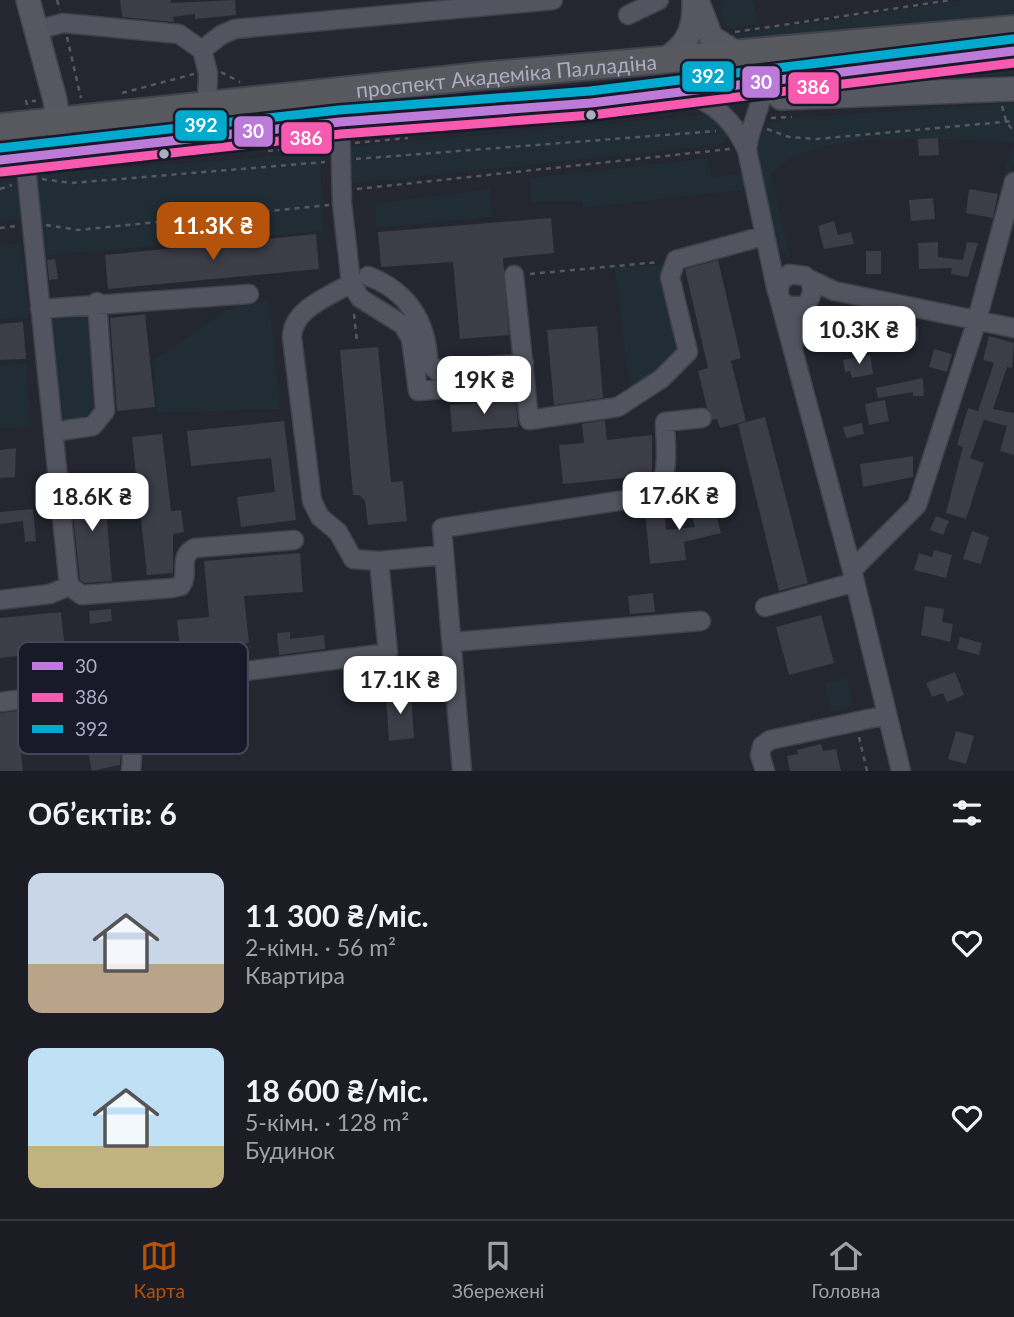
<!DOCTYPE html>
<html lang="uk">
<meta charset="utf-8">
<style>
:root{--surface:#1b1c24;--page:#24252c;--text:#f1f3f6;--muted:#a0a1a6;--line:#393a41;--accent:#b45309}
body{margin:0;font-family:Lato,sans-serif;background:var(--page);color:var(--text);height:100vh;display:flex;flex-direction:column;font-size:26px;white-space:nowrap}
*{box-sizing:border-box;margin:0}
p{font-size:23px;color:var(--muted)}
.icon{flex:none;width:38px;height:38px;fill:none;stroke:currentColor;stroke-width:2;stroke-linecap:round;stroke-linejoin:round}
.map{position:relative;height:771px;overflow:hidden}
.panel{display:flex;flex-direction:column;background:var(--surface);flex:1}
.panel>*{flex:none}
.price{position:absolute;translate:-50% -60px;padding:0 16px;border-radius:14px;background:#fff;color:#222;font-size:23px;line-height:46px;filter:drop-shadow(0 2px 4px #0008)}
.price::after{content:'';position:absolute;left:50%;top:42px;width:21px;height:16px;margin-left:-10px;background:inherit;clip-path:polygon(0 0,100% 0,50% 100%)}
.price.selected{background:var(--accent);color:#fff}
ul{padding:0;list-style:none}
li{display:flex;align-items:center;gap:21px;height:175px;padding:0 28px}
li span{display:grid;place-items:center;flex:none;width:196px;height:140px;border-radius:14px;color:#555}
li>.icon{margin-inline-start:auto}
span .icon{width:84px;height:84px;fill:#fffc;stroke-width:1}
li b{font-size:30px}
h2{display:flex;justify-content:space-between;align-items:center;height:84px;padding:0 28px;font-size:30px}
.dock{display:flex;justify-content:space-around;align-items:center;height:98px;border-top:2px solid var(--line);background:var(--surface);font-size:19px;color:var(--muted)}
.dock a{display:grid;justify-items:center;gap:4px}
.dock .selected{color:var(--accent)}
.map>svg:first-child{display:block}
</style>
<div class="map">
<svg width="1014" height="771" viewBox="0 0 1014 771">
<rect width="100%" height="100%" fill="#242630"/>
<path fill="#212d35" d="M723 0H752L759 23 732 29 723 25 720 10Z
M966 0H1014V19L741 41 730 35Z
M1014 65V74L915 80 1002 67Z
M1014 103V163L1006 194H998L1013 143C950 139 856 132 797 155 788 158 779 168 771 174L791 261 776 243 754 158 762 132 770 123 789 118Z
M702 115 716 118 730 131 727 141 717 145 349 184 346 147Z
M320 153 323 231 40 256 34 174Z
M707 158 712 177 744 173 749 189 583 208 582 201 531 202V178Z
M24 180 20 219 0 222V183Z
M490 189 493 217 376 228V203Z
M20 243 30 318 0 319V245Z
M670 264 682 351 631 393 614 267Z
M269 301 280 409 157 413 154 360 231 307Z
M75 312 84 316 92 327 97 416 69 425 55 413 48 324 58 315Z
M26 363 31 426 0 429V366Z
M847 678 854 706 831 712 825 683Z"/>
<path fill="#3b3d47" d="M120 0H171V3L235 0 236 15 195 19V14L173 17 174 22 122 17Z
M938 138 939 155 919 156 918 139Z
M969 189 998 194 993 218 966 213Z
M933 198 935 219 911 221 909 200Z
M551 218 554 253 503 258 509 335 460 339 453 262 381 267 378 232Z
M834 221 838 235 851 232 854 244 824 249 818 226Z
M316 234 319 269 108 289 105 255Z
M938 242V257L963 260 967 242 978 243 968 277 951 274 952 268 919 269 918 243Z
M866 251H881V274H866Z
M55 259 58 279 49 280 47 260Z
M718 260 741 358 731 361 746 421 720 428 717 419 713 420 707 408 698 371 708 368 685 269Z
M883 313 910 318 912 327H918V341H908V331L886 334Z
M145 314 155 407 117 411 110 318Z
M830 319 836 348 816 352 813 339 820 338 816 322Z
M23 322 26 359 0 360V324Z
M597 326 603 398 554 405 547 330Z
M989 336 1014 343 1012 368 1007 367 993 409 1014 413V455L1000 451 1007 426 984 420 970 458 984 463 966 519 946 513 962 450 963 447 957 445 968 408 978 411 994 363 983 360Z
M378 347 391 482 403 481 407 521 368 525 365 501 359 495H353L340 350Z
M934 349 952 354 947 372 929 367Z
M870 355 873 374 852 378 850 371 845 372 843 360Z
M923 378 924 396H913V392L878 398 876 388Z
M516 400 518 427 452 432 450 405Z
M885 400 889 421 869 425 865 404Z
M765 417 808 583 779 591 738 424Z
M605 420 607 440 652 435V475L563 484 559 445 584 443 582 424Z
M284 421 296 520 241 527 237 497 275 492 271 458 191 466 187 431Z
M862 423 864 434 846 438 843 427Z
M162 434 171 511 181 510 184 532 173 534V573L147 575 132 437Z
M16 448 15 477 0 478V450Z
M913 456V477L863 487 860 464Z
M104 484 112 581 85 583 80 580 70 487Z
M712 498 721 533 684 542 686 560 650 564 645 512 664 510 666 530 695 527 689 504Z
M33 509 36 541 25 542 23 521 0 524V512Z
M936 516 949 521 943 535 930 530Z
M972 531 989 537 981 564 963 559Z
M934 550 952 555 946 578 914 570 919 553 932 557Z
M300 553 303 592 244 596 249 643 180 650 177 620 209 617 204 561Z
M653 593 655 612 630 614 628 596Z
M925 606 944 609 942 622 953 624 950 642 921 635Z
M111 609 112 621 90 624 89 611Z
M61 612 65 651 0 658V618Z
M821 615 834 663 789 675 776 627Z
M290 632V639L324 635 325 649 279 655 277 633Z
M960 637 982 643 979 655 957 649Z
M955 672 964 695 947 702 943 693 932 697 926 683Z
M411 692 414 738 389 741 386 694Z
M110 704 121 751 120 765 92 771 79 711Z
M34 709 37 732 19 734 23 771H0V713Z
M956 731 974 736 966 764 948 759Z
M821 744 823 751 836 749 841 771H790L787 756 798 754 797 750Z"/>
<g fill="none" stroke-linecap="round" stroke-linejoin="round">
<g stroke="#404149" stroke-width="21">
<path id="minor" d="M628 15 659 0
M36 30 63 23 179 34 202 50 208 73 207 104
M202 50 221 35 235 29 553 0
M685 93C715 103 734 121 747 150L777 292
M340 122 342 203 351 283 360 298 403 325 411 339 418 391 455 388
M747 150C749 126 763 106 764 82
M25 157 69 586 82 595 172 588 181 586C190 573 177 556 195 548L294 540
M514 275 529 420 618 407 661 379 688 352 670 277 676 260 764 236
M368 276C407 291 427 321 428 362L437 371 524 363
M809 279 834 291 1014 328
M779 298 852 570 901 771
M40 309 249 294
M794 343C794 335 794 327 797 320 804 304 822 292 805 276L789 274 779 284V298L787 306H804
M53 432 93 426 105 411 97 302
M379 561 444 555
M852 570 917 505 977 320 1014 182
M0 600 50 594 69 586
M765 607 855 582
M453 642 701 621
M0 702 47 696
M131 771C134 741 127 696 159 682L388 653 379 561 353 559 338 532 320 517 312 501 292 337C293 308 329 297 351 283
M462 771 442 528 651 496C672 481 665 445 665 422L702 418
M765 771 760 755 762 746 770 740 887 715"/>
</g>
<g stroke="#40424d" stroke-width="26">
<path id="major" d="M28 0 55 100 62 152
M698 3 711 37 736 53
M664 60C688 45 695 29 694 0
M764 82 781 98 1014 89"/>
</g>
<g stroke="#40424c" stroke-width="30">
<g id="highway">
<path id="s1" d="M0 127 480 76 1014 29"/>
<path d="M0 160 340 122 591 103 1014 51"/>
</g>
</g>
<path stroke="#555862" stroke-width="2.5" stroke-dasharray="5 5" stroke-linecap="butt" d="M57 0 60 10
M735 32 952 0
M67 37 81 98
M221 72 240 82
M122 93 194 74
M27 105 26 101H36
M1002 106 1006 121 1014 132
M771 118 792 117
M767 129 789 137 816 139 1014 121
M355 143 408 138
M268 151 324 146
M356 159 716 131
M42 179 72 183 325 162
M0 189 12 185
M357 189 730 149
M46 225 78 230 329 205
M0 228 16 226
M530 274 659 262
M354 314 357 342
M859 737 867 771"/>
<use href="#minor" stroke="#52555f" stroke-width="18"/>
<use href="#major" stroke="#555761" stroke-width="23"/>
<use href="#highway" stroke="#58595f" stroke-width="26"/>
<g stroke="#181a2a" stroke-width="14">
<path id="bus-1" d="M0 160 340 122 591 103 1014 51"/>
</g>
<g stroke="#181a2a" stroke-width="14">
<path id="bus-2" d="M1 172 341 134 592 115 1014 63"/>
</g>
<g stroke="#181a2a" stroke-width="14">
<path id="bus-3" d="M0 148 339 110 590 91 1013 39"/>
</g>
<use href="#bus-1" stroke="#bd7bd9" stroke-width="9"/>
<use href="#bus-2" stroke="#f75aaf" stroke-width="9"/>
<use href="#bus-3" stroke="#00a9ce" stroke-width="9"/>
</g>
<g fill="#abaec3" stroke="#181a2a" stroke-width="2.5">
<circle cx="591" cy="115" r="6"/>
<circle cx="164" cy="154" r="6"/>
</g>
<g text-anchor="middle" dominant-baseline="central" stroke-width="7" stroke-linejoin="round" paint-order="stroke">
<g font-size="21" fill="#abaec3" stroke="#181a2a">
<text stroke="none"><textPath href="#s1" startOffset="509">проспект Академіка Палладіна</textPath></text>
</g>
</g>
<rect x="18" y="642" width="230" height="112" rx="10" fill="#181a2a" stroke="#444658" stroke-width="2"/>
<rect x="32" y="662" width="31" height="8" fill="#bd7bd9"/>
<rect x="32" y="693" width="31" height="9" fill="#f75aaf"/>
<rect x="32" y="725" width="31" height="8" fill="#00a9ce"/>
<g font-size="19" fill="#abaec3">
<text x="75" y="673">30</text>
<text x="75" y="704">386</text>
<text x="75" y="736">392</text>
</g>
<g stroke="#181a2a" stroke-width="2.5">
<rect x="681" y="60" width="54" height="33" rx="7" fill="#00a9ce"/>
<rect x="741" y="65" width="40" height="34" rx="7" fill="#bd7bd9"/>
<rect x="787" y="71" width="53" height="34" rx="7" fill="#f75aaf"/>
<rect x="174" y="109" width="54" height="33" rx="7" fill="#00a9ce"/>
<rect x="233" y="115" width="41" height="33" rx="7" fill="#bd7bd9"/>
<rect x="280" y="121" width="53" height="34" rx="7" fill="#f75aaf"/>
</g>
<g font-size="19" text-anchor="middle" font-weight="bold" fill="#fff">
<text x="708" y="83">392</text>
<text x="761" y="89">30</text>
<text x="813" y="94">386</text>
<text x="201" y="132">392</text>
<text x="253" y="138">30</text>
<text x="306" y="145">386</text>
</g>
</svg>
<b class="price selected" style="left:213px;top:262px">11.3K ₴</b>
<b class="price" style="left:859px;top:366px">10.3K ₴</b>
<b class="price" style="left:484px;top:416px">19K ₴</b>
<b class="price" style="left:679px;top:532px">17.6K ₴</b>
<b class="price" style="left:92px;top:533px">18.6K ₴</b>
<b class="price" style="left:400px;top:716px">17.1K ₴</b>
</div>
<section class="panel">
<h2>Об’єктів: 6<svg class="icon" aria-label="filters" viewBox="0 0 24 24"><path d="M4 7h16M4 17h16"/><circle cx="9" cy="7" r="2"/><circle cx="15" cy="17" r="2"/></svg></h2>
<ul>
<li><span style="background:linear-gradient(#c9d6e8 65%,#b9a48a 0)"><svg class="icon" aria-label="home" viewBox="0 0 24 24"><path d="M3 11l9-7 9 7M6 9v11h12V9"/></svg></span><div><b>11 300 ₴/міс.</b><p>2-кімн. · 56 m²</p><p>Квартира</p></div><svg class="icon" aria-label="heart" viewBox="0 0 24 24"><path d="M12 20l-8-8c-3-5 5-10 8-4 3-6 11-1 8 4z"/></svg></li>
<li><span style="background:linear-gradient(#bfe0f5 70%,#c2b280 0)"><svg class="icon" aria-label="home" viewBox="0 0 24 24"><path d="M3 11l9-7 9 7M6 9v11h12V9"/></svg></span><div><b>18 600 ₴/міс.</b><p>5-кімн. · 128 m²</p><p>Будинок</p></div><svg class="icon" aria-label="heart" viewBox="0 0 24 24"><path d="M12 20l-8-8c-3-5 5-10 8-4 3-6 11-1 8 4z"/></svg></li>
</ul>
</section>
<nav class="dock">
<a class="selected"><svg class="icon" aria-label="map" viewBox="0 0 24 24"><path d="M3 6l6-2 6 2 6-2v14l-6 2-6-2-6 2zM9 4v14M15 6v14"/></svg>Карта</a>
<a><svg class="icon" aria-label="saved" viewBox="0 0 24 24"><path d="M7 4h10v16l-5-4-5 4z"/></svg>Збережені</a>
<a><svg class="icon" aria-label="home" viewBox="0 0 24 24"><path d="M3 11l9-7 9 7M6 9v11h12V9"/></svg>Головна</a>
</nav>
